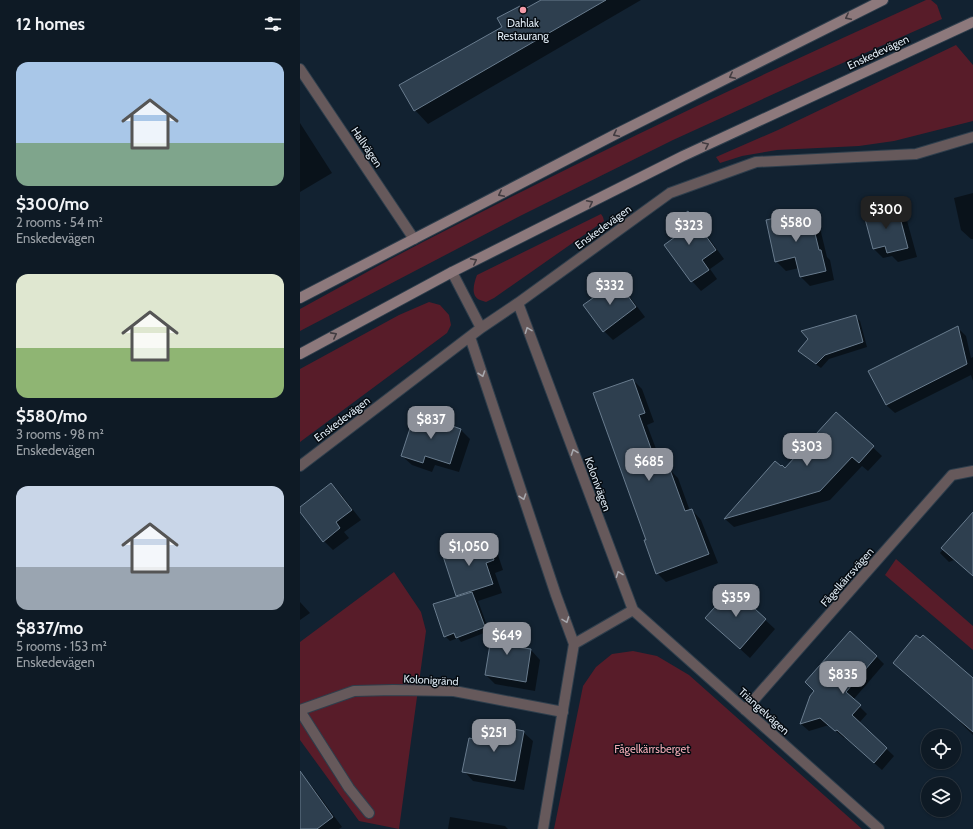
<!DOCTYPE html>
<meta charset="utf-8">
<style>
:root{--surface:#0e1a25;--page:#17232d;--text:#f1f3f6;--muted:#9ba1a7;--line:#2e3842;--accent:#8c9099}
body{margin:0;font-family:Cabin,sans-serif;background:var(--page);color:var(--text);height:100vh;display:flex;flex-direction:column;font-size:15px;white-space:nowrap}
*{box-sizing:border-box;margin:0}
p{font-size:13px;color:var(--muted)}
.icon{flex:none;width:22px;height:22px;fill:none;stroke:currentColor;stroke-width:2;stroke-linecap:round;stroke-linejoin:round}
.map{position:relative;flex:1;overflow:hidden}
.sheet{display:flex;flex-direction:column;background:var(--surface);width:300px}
.sheet>*{flex:none}
.fabs{position:absolute;left:621px;top:729px;display:grid;gap:8px}
.fabs a{display:grid;place-items:center;width:40px;height:40px;border-radius:50%;background:var(--surface);box-shadow:0 1px 3px #0004,0 0 0 1px var(--line);font-size:20px}
.price{position:absolute;translate:-50% -34px;padding:0 9px;border-radius:8px;background:var(--accent);color:#fff;font-size:13px;line-height:26px;filter:drop-shadow(0 1px 2px #0008)}
.price::after{content:'';position:absolute;left:50%;top:24px;width:12px;height:9px;margin-left:-6px;background:inherit;clip-path:polygon(0 0,100% 0,50% 100%)}
.price.selected{background:#222;color:#fff}
ul{padding:0;list-style:none}
li{display:grid;align-content:center;gap:8px;height:212px;padding:0 16px}
li span{display:grid;place-items:center;height:124px;border-radius:12px;color:#555}
li>.icon{margin-inline-start:auto}
span .icon{width:72px;height:72px;fill:#fffc;stroke-width:1}
li b{font-size:17px}
h2{display:flex;justify-content:space-between;align-items:center;height:48px;padding:0 16px;font-size:17px}
main{display:flex;flex:1;min-height:0}
.map>svg:first-child{display:block}
</style>
<main>
<section class="sheet">
<h2>12 homes<svg class="icon" aria-label="filters" viewBox="0 0 24 24"><path d="M4 7h16M4 17h16"/><circle cx="9" cy="7" r="2"/><circle cx="15" cy="17" r="2"/></svg></h2>
<ul>
<li><span style="background:linear-gradient(#a9c7e8 65%,#7fa58c 0)"><svg class="icon" aria-label="home" viewBox="0 0 24 24"><path d="M3 11l9-7 9 7M6 9v11h12V9"/></svg></span><div><b>$300/mo</b><p>2 rooms · 54 m²</p><p>Enskedevägen</p></div></li>
<li><span style="background:linear-gradient(#dfe7d0 60%,#8fb573 0)"><svg class="icon" aria-label="home" viewBox="0 0 24 24"><path d="M3 11l9-7 9 7M6 9v11h12V9"/></svg></span><div><b>$580/mo</b><p>3 rooms · 98 m²</p><p>Enskedevägen</p></div></li>
<li><span style="background:linear-gradient(#c9d6e8 65%,#9aa5b1 0)"><svg class="icon" aria-label="home" viewBox="0 0 24 24"><path d="M3 11l9-7 9 7M6 9v11h12V9"/></svg></span><div><b>$837/mo</b><p>5 rooms · 153 m²</p><p>Enskedevägen</p></div></li>
</ul>
</section>
<div class="map">
<svg width="673" height="829" viewBox="0 0 673 829">
<rect width="100%" height="100%" fill="#122231"/>
<path fill="#581c29" d="M626 0H631L637 5 642 19 511 77 373 140 220 216 0 331V309C41 287 82 263 123 242 288 156 456 77 626 0Z
M656 45 673 65V121L594 141 559 146 477 150 442 156 420 163 416 157 478 130Z
M301 214 303 217 304 221 194 298 186 302C184 301 182 301 180 300 170 296 174 283 177 275Z
M129 302 140 305 149 315 151 325 147 333 0 442V369L99 315Z
M596 559 673 626V650L585 575Z
M94 572 121 612 126 631 99 829 59 821 0 740V642Z
M333 651 357 656 389 675 562 829H254L283 686 296 667 312 654Z"/>
<path fill="#0007" d="M243 0H341L128 124 115 110 203 28 224 11Z
M0 123 32 173 0 192Z
M673 193V239H671L661 230 654 198Z
M596 207 606 217 617 257 598 262 592 256 583 258 574 249Z
M388 213 397 222 424 259 410 269 417 279 401 291 392 281 377 237Z
M501 213 504 215 510 214 519 224 527 257 530 260 534 280 510 286 500 276 499 268 486 271 476 261Z
M317 282 326 292 345 317 313 340 304 331Z
M555 316 560 321 567 347 529 359 521 368 503 355 499 351Z
M657 327 666 336 671 358 673 357V381L671 375 595 413 586 405Z
M333 380 342 389 354 422 347 425 364 470 369 469 378 478 390 511 392 510 401 520 418 563 366 582 357 573 347 540Z
M536 413 582 456 568 471 562 466 530 500 434 527 425 519 485 469Z
M161 430 170 439 159 472 135 465 132 472 112 465 102 456Z
M31 484 40 493 61 520 44 532 49 538 33 550 24 541 0 511V508Z
M673 517V576L654 560 649 562 640 553Z
M186 540 196 549 203 570 195 573 202 593 178 601 189 631 161 642 158 638 150 641 145 636 159 597 157 596Z
M432 589 475 629 450 658 406 618Z
M0 602 10 613 0 620Z
M218 631 228 640 226 650H231L240 660 235 691 195 684 186 675Z
M576 656 584 664 553 700 567 714 559 723 594 756 582 770 545 737 544 738 529 725 509 731 501 724 511 697Z
M603 672 673 679V735L660 722V721Z
M223 732 233 741 224 790 173 781 164 771 180 741Z
M6 780 15 790 42 827 39 829H0V785Z
M150 817 205 826 208 829H148Z"/>
<path fill="#2e3f4f" stroke="#697c8e" d="M241 0H306L114 111 99 85 202 27 197 18 220 6 223 10Z
M597 206 608 248 587 253 585 246 573 249 564 215Z
M388 211 416 250 402 260 409 270 391 282 364 245 375 237 368 226Z
M502 212 503 215 510 213 519 250H521L526 271 500 277 495 257 475 262 466 220Z
M317 281 336 307 303 332 283 305Z
M556 315 563 342 525 355 516 364 498 351 508 339 501 331Z
M658 326 667 364 586 405 568 371Z
M333 379 345 413 339 415 359 471 369 467 385 511 392 509 409 554 356 574 344 540H346L293 393Z
M536 412 574 446 559 463 552 457 520 491 424 519 475 461 481 466 482 465 485 468Z
M115 413 161 429 150 464 125 456 123 463 101 456Z
M31 483 52 510 36 522 40 528 23 542 0 512V507Z
M673 512V576L641 548Z
M187 538 194 560 186 563 193 584 156 596 142 553Z
M432 588 466 619 440 649 405 618Z
M172 592 185 627 156 638 154 633 144 637 133 604Z
M193 626 219 630 216 647 231 649 226 682 185 675Z
M550 631 577 656 546 692 561 705 552 715 587 748 574 763 537 730 535 731 520 718 500 724 510 696 514 691 505 682Z
M616 635 620 638 623 635 673 678V732L593 663Z
M182 723 224 731 215 781 162 772 169 738 180 740Z
M0 771 33 817 17 829H0Z"/>
<g fill="none" stroke-linecap="round" stroke-linejoin="round">
<g stroke="#2e3e4c" stroke-width="12">
<path id="lane" d="M0 710 54 691 93 690 154 691 263 712
M0 711 49 788 69 813"/>
</g>
<g stroke="#2e3e4c" stroke-width="12">
<path id="street" d="M0 69 114 239
M152 272 181 328
M218 303 333 610 579 829
M170 337 256 595 274 644
M0 466 181 328 218 303 370 193 456 162 616 154 673 137
M445 710 652 475 673 471
M243 829 274 644 333 610"/>
</g>
<g stroke="#2e3e4c" stroke-width="12">
<path id="secondary" d="M0 298 318 133 583 0
M0 354 152 272 383 156 673 22"/>
</g>
<use href="#lane" stroke="#66595b" stroke-width="10"/>
<use href="#street" stroke="#66595b" stroke-width="10"/>
<use href="#secondary" stroke="#8d797c" stroke-width="10"/>
</g>
<defs><path id="oneway-chevron" d="M-2-3.5L2.5 0L-2 3.5" fill="none" stroke-width="1.6" stroke-linecap="round" stroke-linejoin="round"/></defs>
<g stroke="#423c41">
<use href="#oneway-chevron" transform="translate(548 17) rotate(153)"/>
<use href="#oneway-chevron" transform="translate(432 76) rotate(153)"/>
<use href="#oneway-chevron" transform="translate(316 134) rotate(153)"/>
<use href="#oneway-chevron" transform="translate(406 145) rotate(-25)"/>
<use href="#oneway-chevron" transform="translate(201 194) rotate(153)"/>
<use href="#oneway-chevron" transform="translate(290 203) rotate(-27)"/>
<use href="#oneway-chevron" transform="translate(174 261) rotate(-27)"/>
<use href="#oneway-chevron" transform="translate(34 335) rotate(-28)"/>
</g>
<g stroke="#a7a8ae">
<use href="#oneway-chevron" transform="translate(228 330) rotate(-111)"/>
<use href="#oneway-chevron" transform="translate(182 374) rotate(71)"/>
<use href="#oneway-chevron" transform="translate(274 452) rotate(-110)"/>
<use href="#oneway-chevron" transform="translate(223 497) rotate(71)"/>
<use href="#oneway-chevron" transform="translate(319 574) rotate(-111)"/>
<use href="#oneway-chevron" transform="translate(266 620) rotate(70)"/>
</g>
<circle fill="#f39aa8" stroke="#050b11" stroke-width="1.5" cx="223" cy="10" r="4"/>
<g text-anchor="middle" dominant-baseline="central" stroke-width="3" stroke-linejoin="round" paint-order="stroke">
<g font-size="11" fill="#dde8f2" stroke="#050b11">
<text x="223" y="23">Dahlak<tspan x="223" dy="13">Restaurang</tspan></text>
</g>
<g font-size="11" fill="#dde8f2" stroke="#050b11">
<text transform="translate(578 52) rotate(-25)">Enskedevägen</text>
<text transform="translate(67 147) rotate(56)">Hallvägen</text>
<text transform="translate(303 227) rotate(-36)">Enskedevägen</text>
<text transform="translate(42 419) rotate(-37)">Enskedevägen</text>
<text transform="translate(298 484) rotate(70)">Kolonivägen</text>
<text transform="translate(547 577) rotate(-49)">Fågelkärrsvägen</text>
<text transform="translate(131 680) rotate(3)">Kolonigränd</text>
<text transform="translate(464 711) rotate(42)">Triangelvägen</text>
</g>
<g font-size="11" fill="#f1aab4" stroke="#050b11">
<text x="352" y="749">Fågelkärrsberget</text>
</g>
</g>
</svg>
<div class="fabs">
<a><svg class="icon" aria-label="locate" viewBox="0 0 24 24"><circle cx="12" cy="12" r="6"/><path d="M12 2v4M12 18v4M2 12h4M18 12h4"/></svg></a>
<a><svg class="icon" aria-label="layers" viewBox="0 0 24 24"><path d="M12 4l9 5-9 5-9-5zM3 14l9 5 9-5"/></svg></a>
</div>
<b class="price selected" style="left:586px;top:230px">$300</b>
<b class="price" style="left:496px;top:243px">$580</b>
<b class="price" style="left:389px;top:246px">$323</b>
<b class="price" style="left:310px;top:306px">$332</b>
<b class="price" style="left:131px;top:440px">$837</b>
<b class="price" style="left:507px;top:467px">$303</b>
<b class="price" style="left:349px;top:482px">$685</b>
<b class="price" style="left:169px;top:567px">$1,050</b>
<b class="price" style="left:436px;top:618px">$359</b>
<b class="price" style="left:207px;top:656px">$649</b>
<b class="price" style="left:543px;top:695px">$835</b>
<b class="price" style="left:194px;top:753px">$251</b>
</div>
</main>
